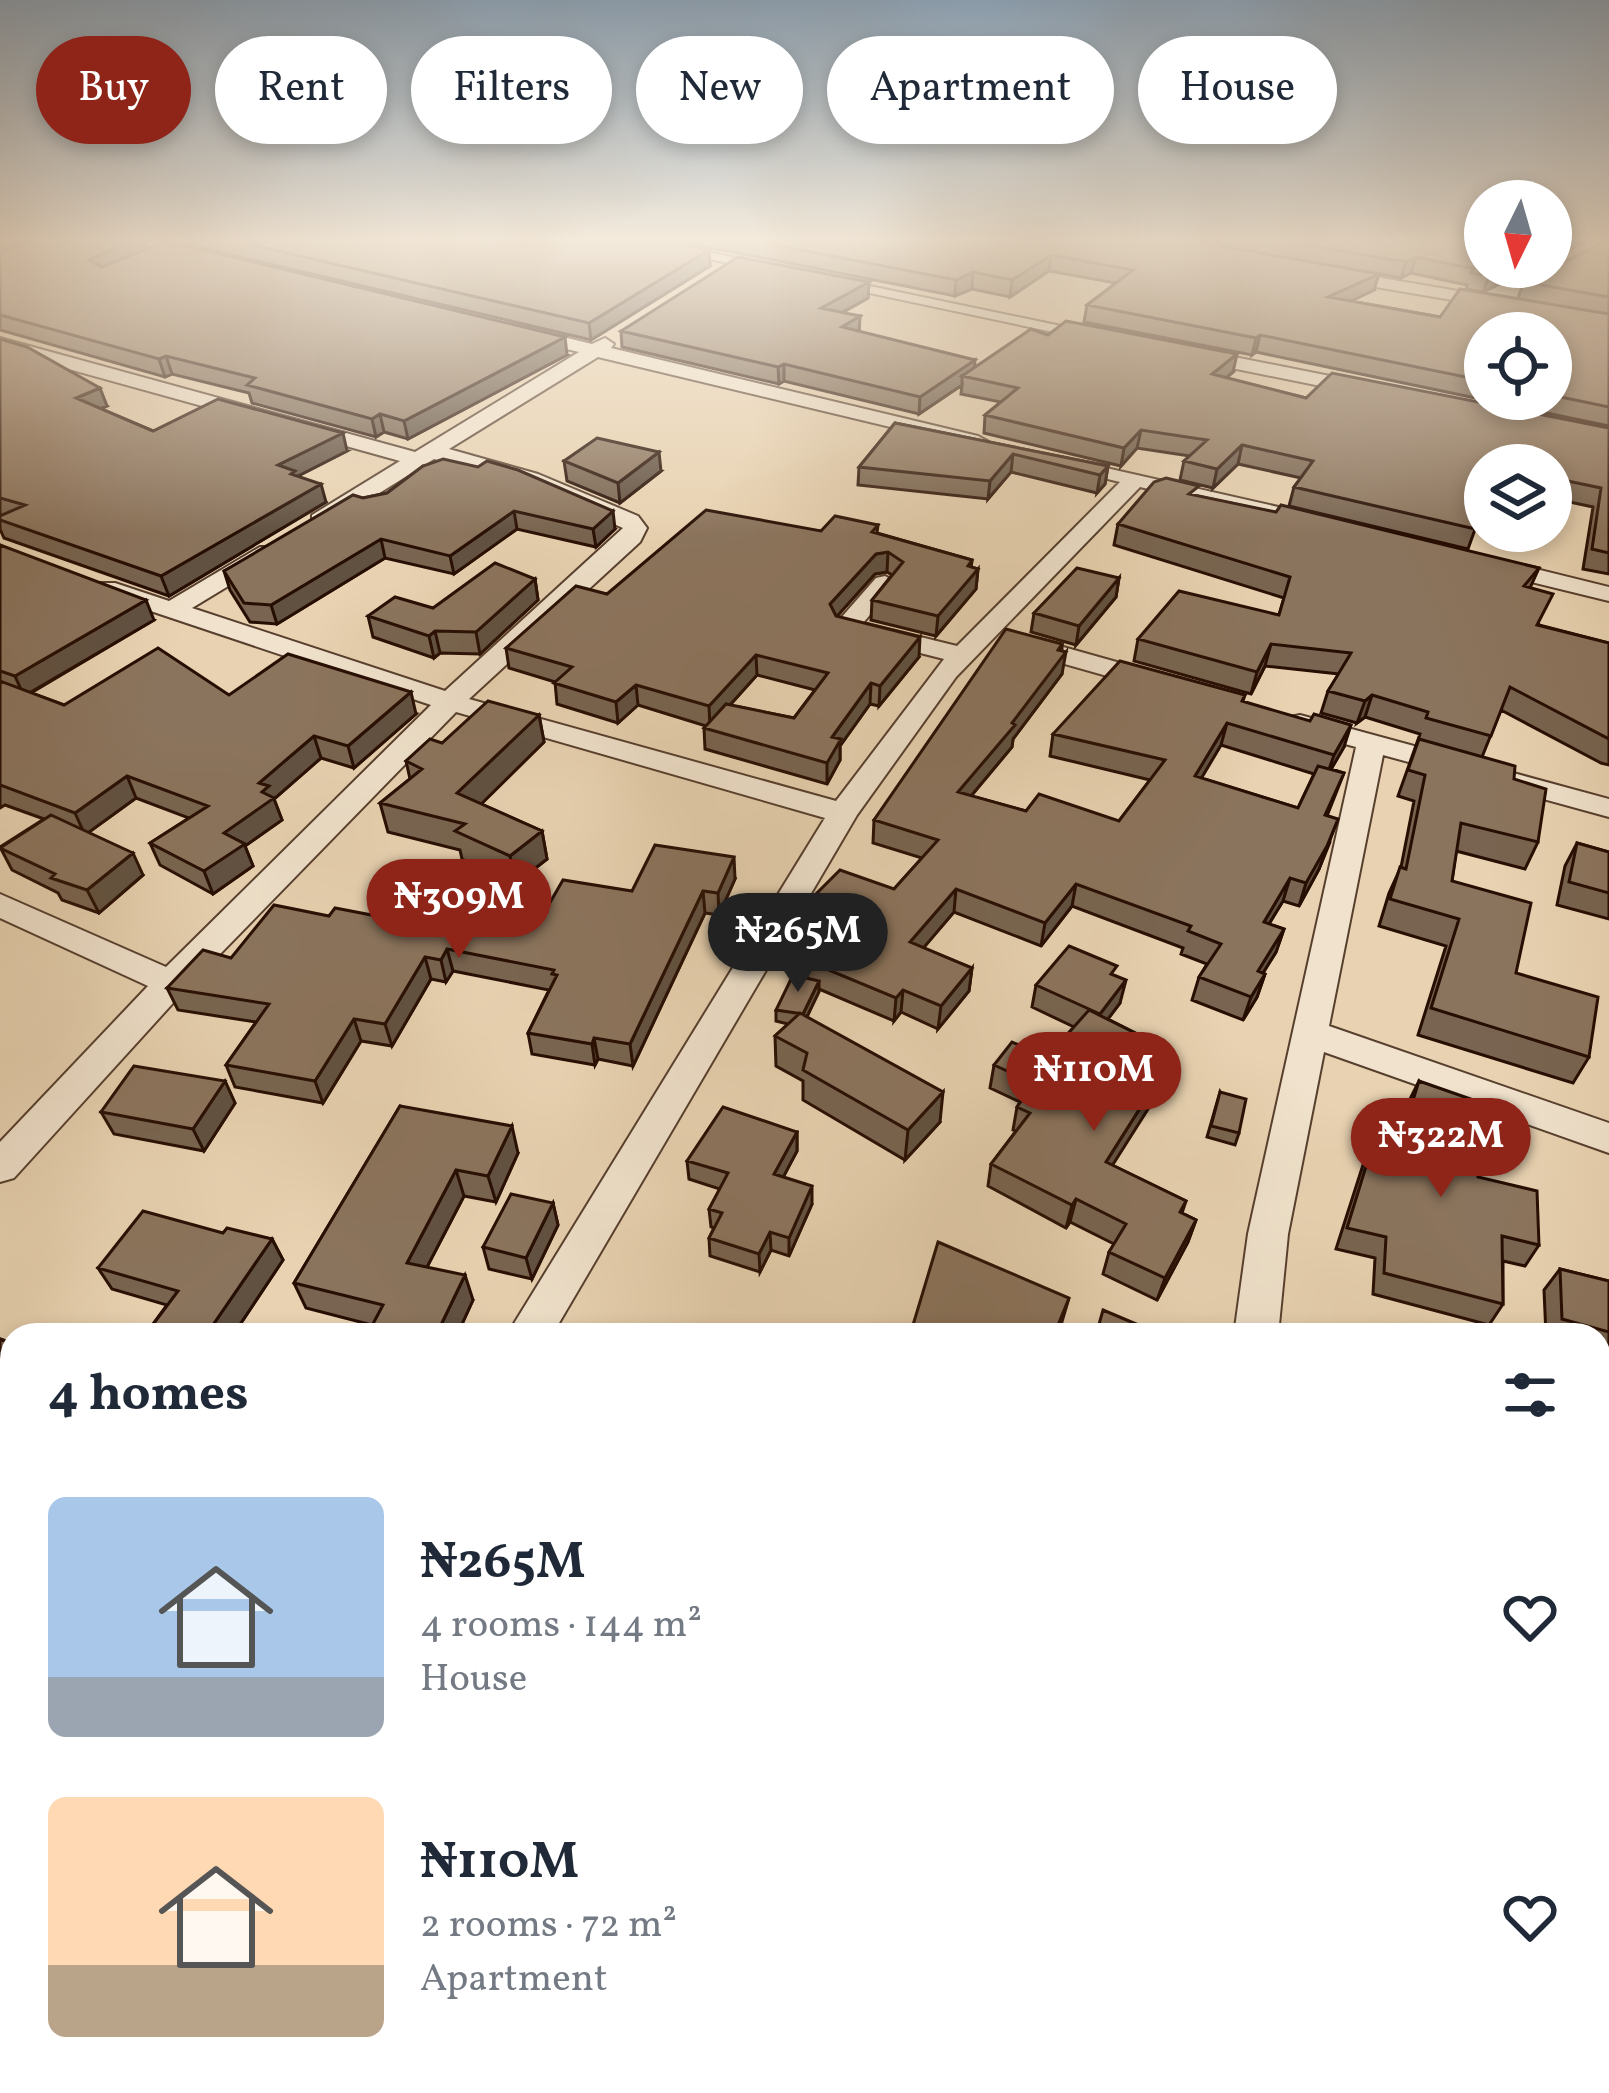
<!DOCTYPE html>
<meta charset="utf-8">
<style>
:root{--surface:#fff;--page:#f6f6f7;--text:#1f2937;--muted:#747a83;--accent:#8f2418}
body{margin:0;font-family:Vollkorn,serif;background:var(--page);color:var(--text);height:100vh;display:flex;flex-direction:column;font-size:45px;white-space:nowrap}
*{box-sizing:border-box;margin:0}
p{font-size:39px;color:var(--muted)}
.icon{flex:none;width:66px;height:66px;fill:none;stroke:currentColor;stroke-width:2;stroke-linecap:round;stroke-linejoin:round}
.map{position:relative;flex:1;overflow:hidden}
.side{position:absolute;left:0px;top:1323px;width:1611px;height:771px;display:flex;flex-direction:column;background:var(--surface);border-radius:36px 36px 0 0;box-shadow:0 6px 18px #0003}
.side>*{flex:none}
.top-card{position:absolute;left:36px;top:36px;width:1539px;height:108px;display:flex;gap:24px}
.needle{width:78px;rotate:185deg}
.controls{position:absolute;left:1464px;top:180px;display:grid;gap:24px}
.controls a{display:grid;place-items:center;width:108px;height:108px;border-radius:50%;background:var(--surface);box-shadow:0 6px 18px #0003;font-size:60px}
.price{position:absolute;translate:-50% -102px;padding:0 27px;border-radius:42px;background:var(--accent);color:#fff;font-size:39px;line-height:78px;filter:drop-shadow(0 3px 6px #0008)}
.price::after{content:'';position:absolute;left:50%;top:72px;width:36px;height:27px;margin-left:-18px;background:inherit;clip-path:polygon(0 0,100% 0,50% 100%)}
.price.selected{background:#222;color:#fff}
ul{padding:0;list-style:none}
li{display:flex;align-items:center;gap:36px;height:300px;padding:0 48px}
li span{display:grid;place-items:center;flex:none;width:336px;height:240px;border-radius:18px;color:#555}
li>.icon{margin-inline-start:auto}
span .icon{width:144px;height:144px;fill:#fffc;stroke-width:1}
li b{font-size:51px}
h2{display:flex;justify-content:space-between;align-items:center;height:144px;padding:0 48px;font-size:51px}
.tag{padding:0 42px;border-radius:54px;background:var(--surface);box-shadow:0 6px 18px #0003;font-size:42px;line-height:108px}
.tag.selected{background:var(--accent);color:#fff}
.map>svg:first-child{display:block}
</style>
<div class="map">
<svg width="1609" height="2093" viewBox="0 0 1609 2093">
<rect width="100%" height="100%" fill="#e8d2b1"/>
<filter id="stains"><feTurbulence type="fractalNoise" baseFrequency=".00167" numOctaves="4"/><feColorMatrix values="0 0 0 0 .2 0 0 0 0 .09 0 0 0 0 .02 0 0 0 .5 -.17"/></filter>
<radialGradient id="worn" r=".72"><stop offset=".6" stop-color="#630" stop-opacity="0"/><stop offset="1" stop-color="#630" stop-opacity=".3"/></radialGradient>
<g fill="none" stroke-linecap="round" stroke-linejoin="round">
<g stroke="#573f2e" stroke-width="4">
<path id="street" d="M128 241H155L210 257 202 262Z
M624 241H655L1114 337 1105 343Z
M1329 269 1499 298 1508 303 1499 308 1323 278V270Z
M518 326 592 344 605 338 614 344 611 348 978 436 989 442 978 448 598 357 449 449 538 474 638 516 647 528 640 542 469 699 836 801 944 659 837 632 833 627 876 578 885 576 897 583 863 623 957 646 1120 482 1053 466V456L1287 509 1298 516 1287 523 1140 487 956 677 857 815 552 1335H507L825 818 456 712 183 992 14 1178 0 1182V1142L148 986 0 918V894L166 967 431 705 97 593 94 588 97 583H115L169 601 260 547H276V557L192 608 445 691 623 528 522 484 434 459 328 525H312V515L400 461 0 350V338L415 452 579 352 511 336 509 332Z
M1189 348 1370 384 1380 390 1370 396 1182 358V350Z
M1487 557 1609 587V601L1478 569V559Z
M1017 634 1170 677 1174 683 1160 691 1008 648 1004 642 1008 636Z
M1300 715 1609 799V817L1383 755 1329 1026 1609 1123V1153L1324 1052 1288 1234 1278 1335H1234L1248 1234 1356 747 1290 729 1286 723 1290 717Z
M1599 1641 1609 1644V1696L1599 1693Z
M104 2082H167L162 2093H99Z
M1129 2082H1191L1190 2093H1128Z"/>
</g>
<use href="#street" fill="#f0e2cc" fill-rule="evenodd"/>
</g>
<path fill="#786450" stroke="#270e03" stroke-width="3" fill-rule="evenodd" d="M0 241H144L146 248 567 355 408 439 384 432 376 437 252 403 249 393 172 374 165 377 0 330V253L14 247 0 252Z
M173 241H668L709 250 710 266 591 340Z
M677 241H1485L1534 267 1483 292 1466 289 1467 285 1411 273 1401 278 1340 267 1374 290 1351 301 1440 317 1518 298 1524 282 1609 241V426L1256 352 1252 355 1084 322 1087 305 1116 283 1049 271 1010 297 972 289 955 296ZM1485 333H1551V399H1485Z
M869 282 868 298 842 313 860 316 859 332 975 368 1048 335 1233 372 1226 378 1306 398 1609 428V574L1583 569 1593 507 1551 498V465H1485V508L1483 507 1468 549 1289 506 1294 487 1301 478 1238 464 1213 488 1180 480 1184 461 1190 456 1137 448 1121 466 984 433 985 415 1001 402 961 394 962 385 919 414 784 381 779 384 622 347 621 331Z
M0 339 107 406 100 409 153 431 347 451 298 476 326 502 169 596 4 538 0 529V516L2 515H0Z
M895 423 1108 466 1105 484 1097 493 1011 472 988 499 858 485 859 467Z
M564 461 661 471 620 503 567 481Z
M423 466 615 529 596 547 517 529 454 574 385 558 277 624 250 622 230 590 224 571 363 498 387 493Z
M1197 496 1539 568 1530 588 1539 625 1609 643V765L1601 763 1501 710 1482 757 1514 779 1538 842 1525 869 1456 851 1452 881 1516 973 1589 1057 1573 1083 1418 1035 1446 946 1379 926 1389 893 1401 867 1414 801 1398 796 1420 734 1365 717 1357 723 1321 713 1328 691 1339 674 1265 666 1251 694 1134 661 1138 639 1279 615 1284 598 1114 545 1118 524Z
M878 525 877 533 972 560 971 567 978 569 976 589 936 636 871 620 872 600 892 575 887 572 875 574 837 616 919 657 879 706 870 704 840 746V760L827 784 705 749 704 728 706 726 638 705 618 723 557 704 555 682 509 668 506 648 607 594 821 531ZM757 675 815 690 794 718 730 705Z
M0 545 154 620 31 693 64 705 229 695 416 714 354 768 321 758 274 799 282 820 245 846 253 866 213 894 160 865 150 843 189 818 136 798 89 832 143 875 99 913 62 900 58 893 12 870 0 847 44 819 5 805 0 808Z
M1119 578 1116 597 1076 645 1031 632 1034 613Z
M535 579 538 600 480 654 440 653 434 658 373 637 368 616 433 608Z
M1062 644V674L1013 739 1012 747 971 796 1026 811 1119 821 1150 780 1050 756 1053 734 1245 695 1243 701 1344 747 1331 769 1344 773 1327 816 1330 842 1319 869 1299 906 1283 901 1269 924 1284 929 1276 952 1263 973 1265 974 1257 997 1243 1020 1192 1000 1199 977 1207 964 1181 954 1183 948 1072 906 1041 946 954 912 923 948 972 968 969 991 938 1029 901 1012 894 1021 819 989 807 1017 940 1122 905 1160 803 1100V1081L776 1066 775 1036 788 1024 776 1021V1010L807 978V961L827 927 812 921V898L894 889 922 858 873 843 874 820ZM1221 745 1314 774 1298 808 1201 778Z
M539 715 544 742 481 804 542 831 547 859 515 884 462 859 460 850 388 832 380 803 410 779 406 761 442 743Z
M1577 843 1609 852V919L1557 905 1565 866Z
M735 879 719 915 705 913 633 1066 598 1059 595 1065 532 1054 528 1033 549 990 453 971 446 982 431 979 392 1046 361 1041 323 1103 235 1087 226 1065 256 1022 178 1010 167 988 231 958 329 916 408 922H481L548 906 632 891Z
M1115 976 1120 1003 1108 1019 1165 1048 1160 1064V1090L1112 1165 1186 1201 1182 1213 1196 1220 1188 1242 1157 1300 1103 1274 1109 1252 1114 1244 1070 1222 1066 1228 988 1186 991 1164 1016 1131 1013 1130 1017 1107 1020 1102 990 1088 994 1065 1047 1057 1074 1027 1032 1007 1036 985Z
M225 1081 235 1103 204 1151 114 1134 101 1112Z
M1419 1081 1469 1152 1478 1177 1539 1245 1525 1266 1503 1261V1304L1489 1325 1373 1294 1375 1258 1336 1249 1370 1143 1380 1121 1400 1128 1408 1103Z
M1220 1092 1239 1133 1235 1145 1207 1137Z
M400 1106 518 1153 496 1202 464 1196 427 1267 473 1300 457 1335H367L372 1325 306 1308 294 1283Z
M797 1132V1151L783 1177 812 1204 789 1256 771 1250 760 1272 710 1256 709 1238 714 1228 711 1227 709 1209 720 1189 689 1179 687 1161Z
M553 1203 558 1225 532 1279 489 1269 483 1247Z
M223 1233 272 1239 283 1260 233 1335H145L167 1305 112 1289 98 1268Z
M1560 1269 1609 1281V1357L1599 1354V1335H1546L1544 1290Z
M0 1339 12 1343V1561L0 1556V1454L9 1442 0 1432 2 1413H0Z
M1609 1417V1611L1606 1614 1599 1613V1424L1602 1425Z
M1609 1699V2093H1574L1552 2090 1551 2082H1599Z
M12 1745V1811L0 1804V1766Z
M924 2082H979L976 2093H946Z
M1052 2082H1107L1105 2093H1050Z"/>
<path fill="#615141" stroke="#270e03" stroke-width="3" d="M0 241H31L0 252Z
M130 241H144L147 250 95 276 89 260Z
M1562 241H1587L1551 259V246Z
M709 250 710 266 591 340 589 323Z
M1051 255 1049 271 1010 297 1012 280Z
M1416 257 1411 273 1401 278 1406 262Z
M1507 267H1534L1483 292 1489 276Z
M973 272 972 289 955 296 956 280Z
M1379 274 1374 290 1324 314 1328 297Z
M869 282 868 298 821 324V308Z
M860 316 859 332 842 327Z
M1260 335 1256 352 1252 355 1256 338Z
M565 337 567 355 408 439 404 421Z
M1237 354 1233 372 1209 392 1212 374Z
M166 356 172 374 165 377 159 359Z
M975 360 974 377 962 376V385L919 414 920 397Z
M784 364V381L779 384 778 367Z
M100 388 107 406 83 416 76 398Z
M380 414 384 432 376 437 372 419Z
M1141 430 1137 448 1121 466 1124 448Z
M343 433 347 451 296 477 278 465Z
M1242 445 1238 464 1213 488 1217 469Z
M659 452 661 471 620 503 618 483Z
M1013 454 1011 472 988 499 990 481Z
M1108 466 1105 484 1097 493 1100 475Z
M321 484 326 502 169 596 161 576Z
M514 511 517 529 454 574 450 556Z
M613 511 615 529 596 547 593 529Z
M381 539 385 558 277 624 271 605Z
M888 552 887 572 875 574 830 624V604L876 554Z
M972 560 970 578 978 569 976 589 936 636 938 616Z
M1119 578 1116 597 1076 645 1079 626Z
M535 579 538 600 480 654 476 632Z
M146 600 154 620 24 696 15 676Z
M435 631 440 653 434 658 429 636Z
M920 637 919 657 879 706 880 686Z
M1062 644 1060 659 1066 652 1062 674 1013 739 1012 747 955 815 958 792 1012 723Z
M1271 644 1265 666 1251 694 1257 672Z
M756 655 757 675 710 727 709 706Z
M871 683 870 704 840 746V760L827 784V763L832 737Z
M636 685 638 705 618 723 616 702Z
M411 692 416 714 354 768 348 746Z
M1372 695 1365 717 1357 723 1365 701Z
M539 715 544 742 463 822 457 793Z
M1227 723 1221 745 1189 799 1195 776Z
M1351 725 1344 747 1326 778 1334 755Z
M314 736 321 758 274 799 282 820 245 846 253 866 213 894 204 871 224 833 259 783Z
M127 776 136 798 85 835 75 813Z
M1338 819 1319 869 1299 906 1306 883Z
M542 831 547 859 515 884 510 856Z
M133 853 143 875 99 913 87 890Z
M734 857 735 879 719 915 718 893Z
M1290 878 1283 901 1256 945 1264 922Z
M1076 884 1072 906 1041 946 1045 923Z
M956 889 954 912 909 965 910 942Z
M703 891 705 913 633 1066 630 1044Z
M1284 929 1276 952 1250 994 1258 971Z
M447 949 453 971 446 982 441 960Z
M425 957 431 979 392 1046 385 1024Z
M972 968 969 991 938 1029 941 1006Z
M1265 974 1257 997 1243 1020 1251 997Z
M1126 980 1120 1003 1095 1036 1100 1014Z
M819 981V992L802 1027V1016Z
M903 990 901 1012 894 1021 896 998Z
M354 1019 361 1041 323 1103 315 1081Z
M594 1038 598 1059 595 1065 592 1044Z
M1166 1067 1160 1090 1100 1185 1106 1162Z
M225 1081 235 1103 204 1151 193 1129Z
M943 1092 940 1122 905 1160 908 1130Z
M512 1126 518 1153 496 1202 488 1176Z
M797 1132V1151L775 1193 774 1174Z
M456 1170 464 1196 416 1288 407 1263Z
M812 1186V1204L789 1256V1238Z
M1076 1199 1070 1222 1066 1228 1072 1205Z
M553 1203 558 1225 532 1279 526 1258Z
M1196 1220 1188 1242 1157 1300 1165 1278Z
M770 1232 771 1250 760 1272 759 1254Z
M272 1239 283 1260 233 1335H206Z
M465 1275 473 1300 457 1335H443L440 1327Z
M1069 1298 1058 1335H1054Z
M12 1522V1554L0 1542V1538Z"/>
<path fill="#8b745d" stroke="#270e03" stroke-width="3" d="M28 241H130L89 260 102 267 166 241 565 337 404 421 380 414 372 419 247 385 255 378 166 356 159 359 0 315V253Z
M235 241H668L709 250 589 323Z
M755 241H1193L1379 274 1328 297 1440 317 1460 289 1609 314V407L1551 395V333H1485V381L1260 335 1256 338 1087 305 1133 270 1051 255 1012 280 973 272 956 280Z
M1283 241H1485V267H1507L1489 276 1471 273 1474 269 1416 257 1406 262Z
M1606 241H1609V297L1524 282Z
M738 257 869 282 821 308 860 316 842 327 975 360 920 397 784 364 778 367 621 331Z
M1066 321 1237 354 1212 374 1306 398 1332 373 1609 428V553L1592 549 1601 488 1558 479 1551 491V465H1485V501L1475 529 1294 487 1313 461 1242 445 1217 469 1184 461 1207 440 1141 430 1124 448 985 415 1018 388 962 376 1031 329 1048 335Z
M0 339 27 347 100 388 76 398 153 431 218 399 343 433 278 465 295 471 291 474 321 484 161 576 0 520V516L25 505 0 498Z
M895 423 1108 466 1100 475 1013 454 990 481 859 467Z
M597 438 659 452 618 483 564 461Z
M443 459 478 467 487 461 518 470 613 511 593 529 514 511 450 556 381 539 271 605 244 603 224 571 353 495 363 498 387 493 423 466Z
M1166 478 1199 486 1189 494 1276 512 1281 505 1539 568 1524 586 1553 594 1537 625 1609 643V739L1510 687 1491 736 1426 718 1428 712 1372 695 1365 701 1328 691 1351 653 1271 644 1257 672 1138 639 1179 591 1279 615 1290 577 1118 524 1154 482Z
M706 510 821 531 835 516 878 525 872 532 972 560 968 566 978 569 938 616 872 600 903 562 888 552 876 554 830 604 836 616 920 637 880 686 871 683 832 737 841 739 827 763 704 728 726 704 794 718 828 673 756 655 709 706 636 685 616 702 554 683 572 667 506 648 576 586 607 594Z
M0 545 146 600 15 676 0 671Z
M495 563 535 579 476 632 435 631 429 636 368 616 395 597 433 608Z
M1077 568 1119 578 1079 626 1034 613Z
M1006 629 1062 644 1058 650 1066 652 1012 723 1015 725 958 792 1026 811 1039 794 1119 821 1165 760 1053 734 1120 661 1245 695 1242 701 1310 721 1314 714 1351 725 1334 755 1227 723 1195 776 1298 808 1318 766 1344 773 1325 815 1338 819 1327 846 1306 883 1290 878 1264 922 1284 929 1258 971 1265 974 1251 997 1199 977 1221 944 1188 931 1191 926 1076 884 1045 923 956 889 910 942 972 968 941 1006 903 990 896 998 807 961 837 908 812 898 840 870 894 889 938 840 874 820Z
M158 648 229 695 288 654 411 692 348 746 314 736 259 783 269 786 262 792 274 798 224 833 245 844 204 871 150 843 208 806 127 776 75 813 0 785V681L64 705Z
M488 701 539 715 457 793 542 831 510 856 455 831 465 824 380 803 422 769 406 761 430 739 442 743Z
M1419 739 1515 766 1514 779 1546 789 1538 842 1461 823 1452 881 1531 903 1516 973 1598 997 1589 1057 1431 1008 1459 919 1390 899 1400 867 1406 869 1425 775 1408 770Z
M51 815 133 853 87 890 51 878 55 874 0 848Z
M1577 843 1609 852V893L1569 882Z
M655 845 734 857 718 893 703 891 630 1044 594 1038 592 1044 528 1033 557 975 552 974 554 970 447 949 441 960 425 957 385 1024 354 1019 315 1081 226 1065 269 1004 167 988 203 950 231 958 274 905 329 916 335 908 408 922 416 910 481 922 509 893 548 906 563 880 632 891Z
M1069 946 1117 966 1111 974 1126 980 1100 1014 1036 985Z
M793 975 819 981 803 1014 776 1010Z
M1089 1010 1165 1048 1154 1061 1166 1067 1106 1162 1186 1201 1180 1212 1196 1220 1165 1278 1109 1252 1126 1224 1076 1199 1072 1205 991 1164 1030 1113 1017 1107 1034 1083 994 1065 1012 1042 1047 1057Z
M800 1013 943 1092 908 1130 803 1070 807 1053 775 1036Z
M134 1066 225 1081 193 1129 101 1112Z
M1419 1081 1482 1103 1469 1152 1483 1157 1478 1177 1537 1191 1539 1245 1502 1236 1503 1304 1384 1273 1386 1237 1347 1228 1380 1121 1404 1129Z
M1220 1092 1246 1099 1239 1133 1211 1126Z
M400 1106 512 1126 488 1176 456 1170 407 1263 465 1275 440 1327 433 1325 428 1335H367L383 1305 294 1283Z
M723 1107 797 1132 774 1174 812 1186 789 1238 770 1232 759 1254 709 1238 722 1213 709 1209 728 1173 687 1161Z
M511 1194 553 1203 526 1258 483 1247Z
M143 1211 223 1233 227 1228 272 1239 206 1335H145L178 1291 98 1268Z
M938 1242 1069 1298 1054 1335H910Z
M1560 1269 1609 1281V1332L1562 1319Z
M1103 1310 1162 1335H1096Z
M264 1329 284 1335H260Z
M0 1339 12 1343V1396L0 1392Z
M12 1399V1430L0 1426V1416Z
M1599 1424 1609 1426V1590L1600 1589 1599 1582Z
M12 1439V1522L0 1538V1454Z
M1599 1695 1609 1699V2088L1575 2082H1599Z
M12 1745V1801L0 1798V1766Z
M12 1861V2002L0 1996V1880Z
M389 2082H547L565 2093H383Z
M942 2082H979L976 2093H964Z
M1058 2082H1107L1105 2093H1055Z"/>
<linearGradient id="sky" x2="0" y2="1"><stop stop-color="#8da5ba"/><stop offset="0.45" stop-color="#f5ebdc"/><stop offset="1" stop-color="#f5ebdc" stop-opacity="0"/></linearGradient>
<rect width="1609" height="534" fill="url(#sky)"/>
<rect width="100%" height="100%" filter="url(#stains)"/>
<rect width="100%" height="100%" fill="url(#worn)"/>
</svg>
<div class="controls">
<a><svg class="needle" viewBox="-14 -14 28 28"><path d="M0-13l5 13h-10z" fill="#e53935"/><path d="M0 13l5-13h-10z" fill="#747a83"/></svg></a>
<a><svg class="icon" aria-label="locate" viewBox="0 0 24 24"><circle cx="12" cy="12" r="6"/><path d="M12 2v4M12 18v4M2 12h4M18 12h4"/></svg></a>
<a><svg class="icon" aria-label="layers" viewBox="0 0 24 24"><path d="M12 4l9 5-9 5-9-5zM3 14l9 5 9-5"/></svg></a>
</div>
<b class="price" style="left:459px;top:961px">₦309M</b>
<b class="price selected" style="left:798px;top:995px">₦265M</b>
<b class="price" style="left:1094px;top:1134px">₦110M</b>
<b class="price" style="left:1441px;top:1200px">₦322M</b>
<div class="top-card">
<a class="tag selected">Buy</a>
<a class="tag">Rent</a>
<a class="tag">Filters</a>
<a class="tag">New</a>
<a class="tag">Apartment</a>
<a class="tag">House</a>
</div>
<section class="side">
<h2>4 homes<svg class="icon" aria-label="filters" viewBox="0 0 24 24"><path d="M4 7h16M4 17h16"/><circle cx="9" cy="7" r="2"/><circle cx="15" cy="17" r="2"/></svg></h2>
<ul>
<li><span style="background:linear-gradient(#a9c7e8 75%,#9aa5b1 0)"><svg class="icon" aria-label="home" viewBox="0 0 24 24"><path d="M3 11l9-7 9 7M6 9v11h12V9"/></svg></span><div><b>₦265M</b><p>4 rooms · 144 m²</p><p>House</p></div><svg class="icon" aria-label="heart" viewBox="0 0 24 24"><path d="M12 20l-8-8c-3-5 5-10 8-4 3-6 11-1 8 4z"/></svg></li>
<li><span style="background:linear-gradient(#ffd9b3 70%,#b9a48a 0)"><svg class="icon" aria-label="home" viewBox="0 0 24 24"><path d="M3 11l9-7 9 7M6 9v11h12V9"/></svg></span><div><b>₦110M</b><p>2 rooms · 72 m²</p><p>Apartment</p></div><svg class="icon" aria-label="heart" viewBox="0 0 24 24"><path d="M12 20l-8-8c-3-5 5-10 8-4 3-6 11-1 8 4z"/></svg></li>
</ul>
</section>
</div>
